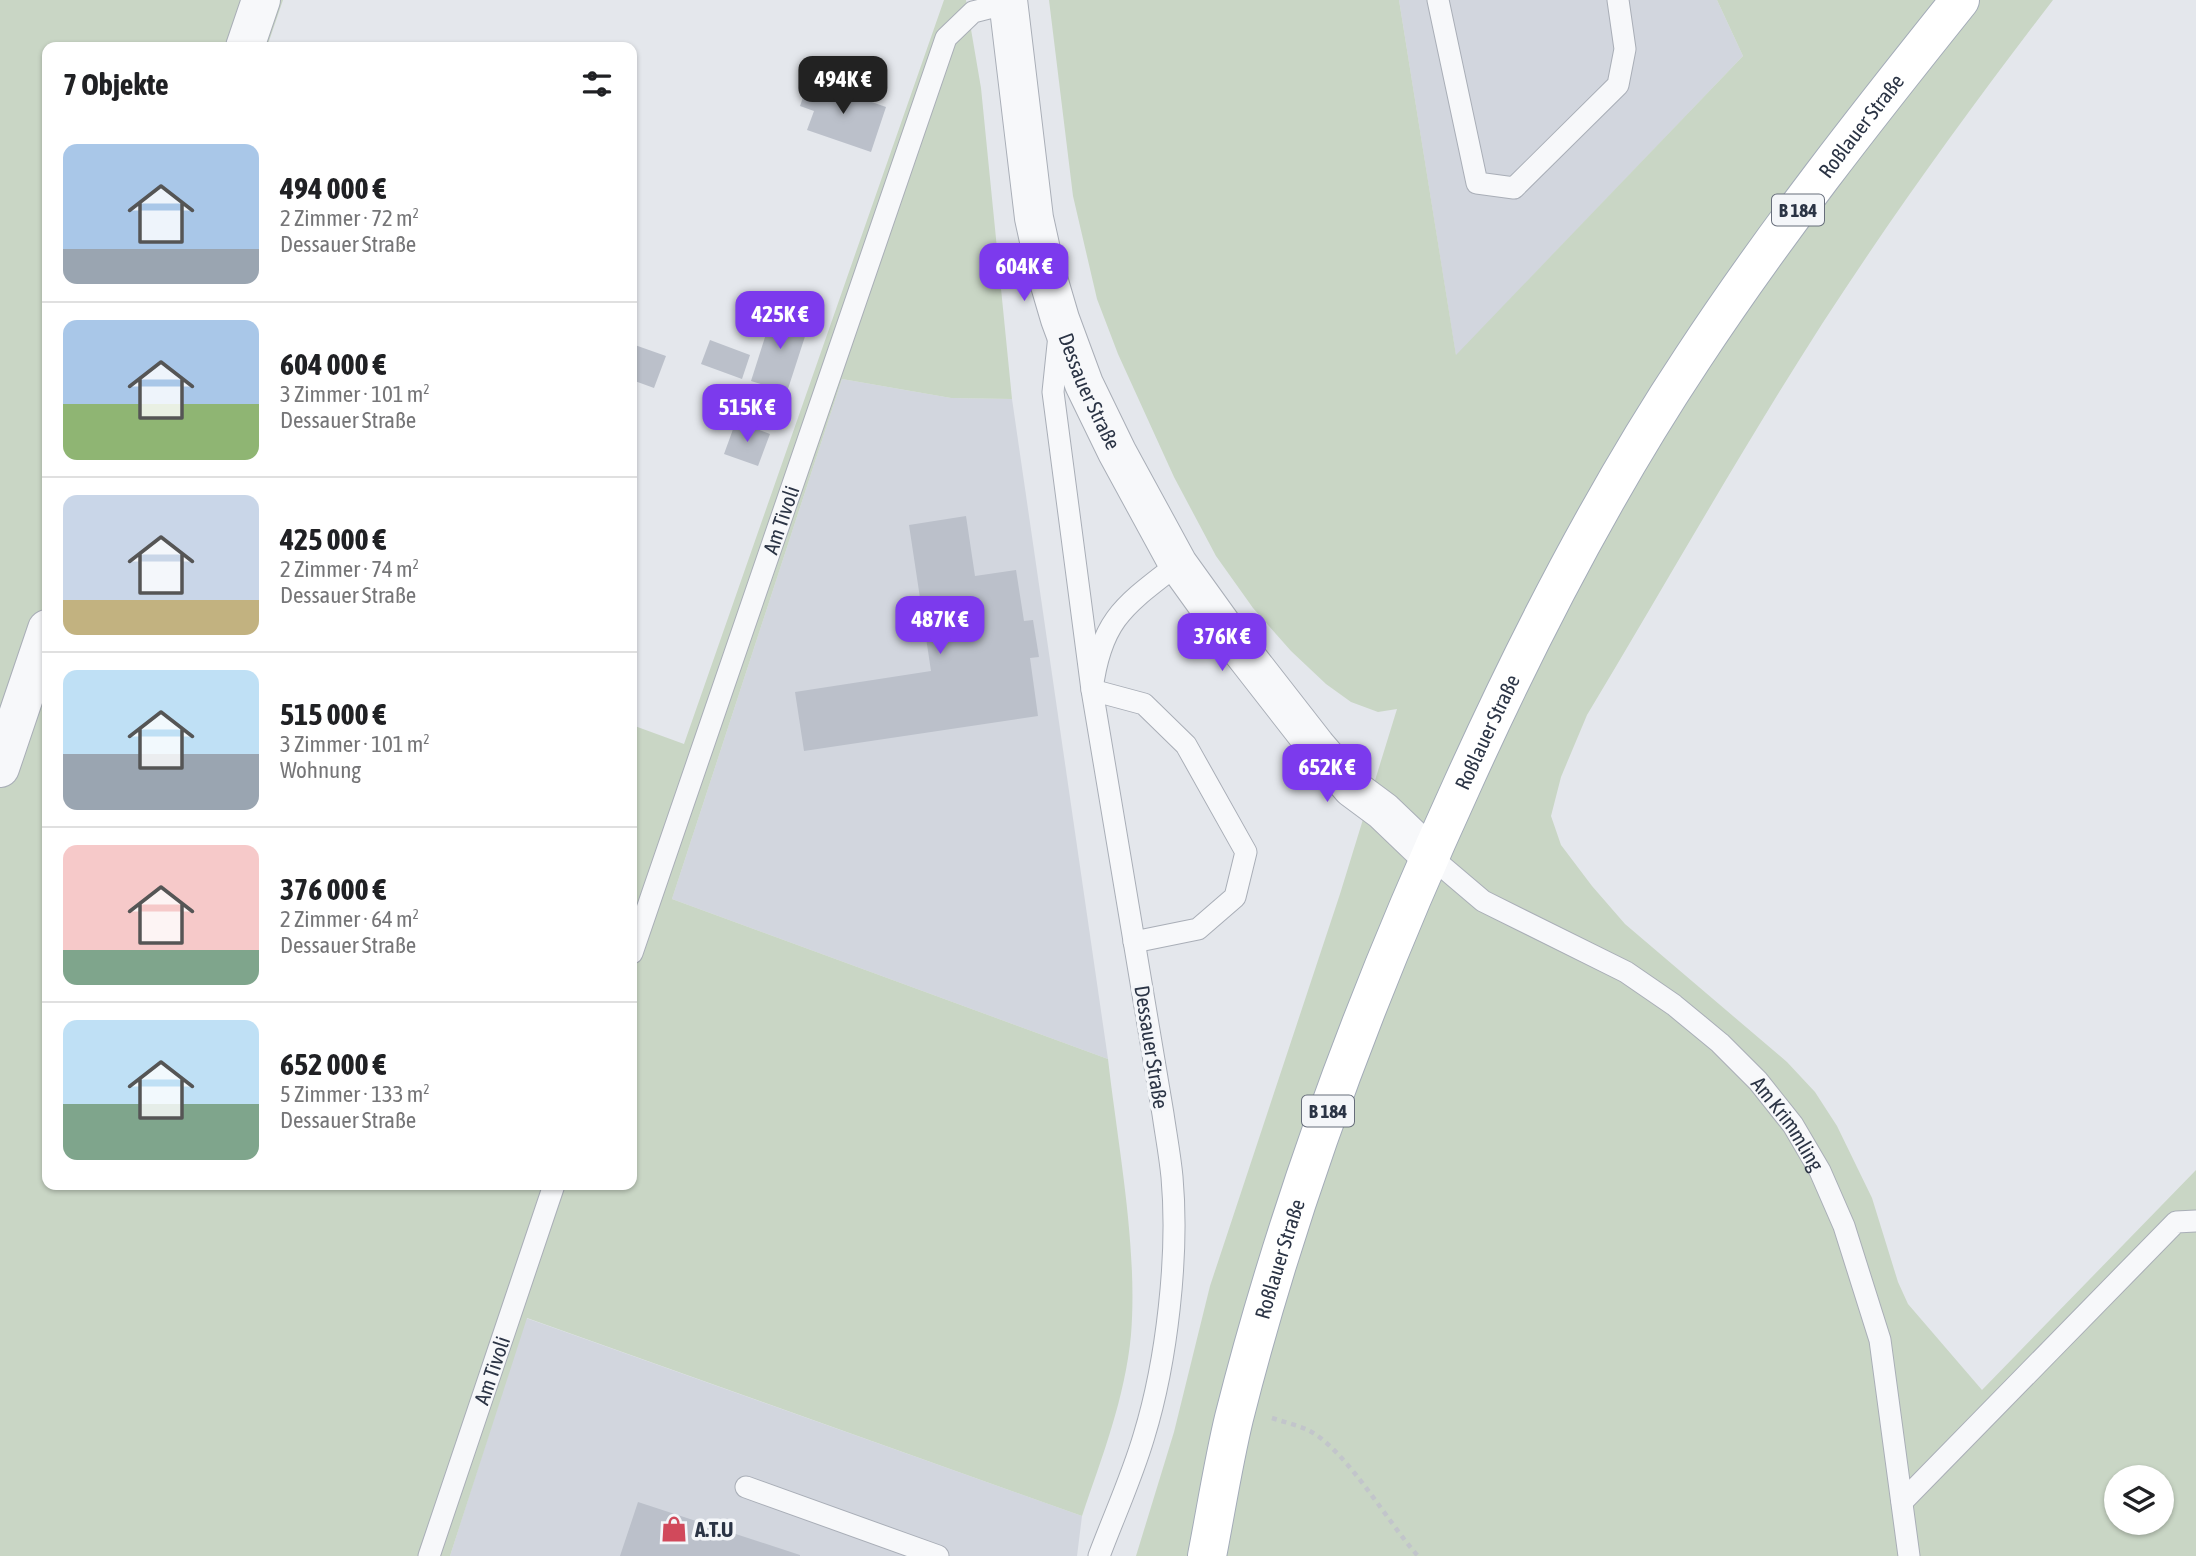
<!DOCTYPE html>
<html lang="de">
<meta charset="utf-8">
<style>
:root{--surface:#fff;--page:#f2f2f2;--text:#202124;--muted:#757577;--line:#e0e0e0;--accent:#7c3aed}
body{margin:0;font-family:"Asap Condensed",sans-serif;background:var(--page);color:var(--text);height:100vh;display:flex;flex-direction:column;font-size:26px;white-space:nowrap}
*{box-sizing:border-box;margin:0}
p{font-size:23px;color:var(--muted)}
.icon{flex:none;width:38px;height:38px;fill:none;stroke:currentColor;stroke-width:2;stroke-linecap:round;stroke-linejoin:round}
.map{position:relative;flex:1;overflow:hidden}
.details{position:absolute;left:42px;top:42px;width:595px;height:1148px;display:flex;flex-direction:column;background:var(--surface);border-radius:14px;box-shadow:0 2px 5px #0004}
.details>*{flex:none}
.buttons{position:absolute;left:2104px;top:1465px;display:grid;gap:14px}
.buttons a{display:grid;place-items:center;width:70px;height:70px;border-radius:50%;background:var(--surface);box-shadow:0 2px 5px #0004;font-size:35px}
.price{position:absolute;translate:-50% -60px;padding:0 16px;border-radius:14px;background:var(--accent);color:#fff;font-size:23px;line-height:46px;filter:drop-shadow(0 2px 4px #0008)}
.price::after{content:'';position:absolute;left:50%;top:42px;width:21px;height:16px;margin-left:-10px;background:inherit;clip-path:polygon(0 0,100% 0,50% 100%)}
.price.active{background:#222;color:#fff}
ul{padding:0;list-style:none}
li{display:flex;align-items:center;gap:21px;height:175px;padding:0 21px}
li+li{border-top:2px solid var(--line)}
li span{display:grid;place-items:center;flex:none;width:196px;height:140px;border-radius:14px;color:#555}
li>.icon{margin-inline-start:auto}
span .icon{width:84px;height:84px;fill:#fffc;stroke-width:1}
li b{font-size:30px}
h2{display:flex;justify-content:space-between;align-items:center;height:84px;padding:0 21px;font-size:30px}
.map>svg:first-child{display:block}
</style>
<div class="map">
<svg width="2196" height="1556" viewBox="0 0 2196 1556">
<rect width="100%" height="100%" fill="#e4e7ec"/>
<path fill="#d2d6de" d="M1399 0H1717L1743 56 1456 356Z
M842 379 951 398 1012 399 1108 1059 672 899Z
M526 1318 1082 1516 1077 1556H450Z"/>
<path fill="#c9d6c5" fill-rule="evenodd" d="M0 0H283L267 47H47V1185H632V725L684 744 944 0H966L981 88 1012 399 951 398 842 379 672 899 1108 1059C1118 1147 1138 1247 1131 1335 1125 1398 1102 1457 1082 1516L527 1318 450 1556H0Z
M1049 0H1399L1456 355 1743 56 1717 0H2053C1972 105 1894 213 1822 324 1740 452 1665 585 1587 715L1561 777 1551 816 1561 845 1592 886 1625 924 1787 1062 1815 1092 1837 1126 1872 1198 1898 1282 1908 1304 1982 1390 2196 1170V1556H1136L1174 1432 1210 1286 1340 894 1397 709 1378 712 1351 702 1326 684 1291 651 1253 608 1216 556 1174 477 1118 354 1097 299 1073 196ZM2116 1477H2161V1522H2116Z"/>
<path fill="#bbc0ca" d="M809 80 886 107 871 152 807 130 814 111 800 106Z
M774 309 810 321 787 392 751 381Z
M710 340 750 355 742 379 701 364Z
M632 344 666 356 654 388 632 380Z
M736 421 770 434 758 466 724 454Z
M966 516 975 576 1016 570 1024 621 1033 620 1039 657 1030 658 1038 716 804 751 795 692 931 671 909 525Z
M638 1502 800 1555V1556H620Z"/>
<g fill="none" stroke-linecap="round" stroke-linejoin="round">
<g stroke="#a9aeb7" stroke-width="23">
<g id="lane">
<path d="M1438 0 1477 183 1514 188 1618 85 1625 49 1618 0"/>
<path d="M1059 335 1053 392 1092 690 1144 704 1186 745 1246 852 1235 897 1198 929 1134 942"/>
<path id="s1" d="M1430 856 1483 901 1626 972 1674 1005 1720 1043 1758 1081 1793 1125 1820 1171 1844 1226 1880 1340 1909 1556"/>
<path id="s2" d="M632 953 946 38 973 12 1008 3"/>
<path d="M746 1487 938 1556"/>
<path d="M1902 1502 2176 1222 2196 1221"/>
<path id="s3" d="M429 1556 554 1185"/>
<path d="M1099 1556C1114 1516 1132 1477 1144 1436 1167 1361 1179 1255 1172 1177 1170 1156 1166 1135 1163 1114L1092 690C1101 619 1125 605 1178 564"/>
</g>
</g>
<g stroke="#a9aeb7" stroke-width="40">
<g id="street">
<path id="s4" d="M1008 0 1034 218 1045 268 1060 319 1084 384 1117 452 1178 564 1224 628 1316 746 1352 788 1383 811 1430 856"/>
<path d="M245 47 261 0"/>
<path d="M0 768 47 629"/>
</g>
</g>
<g stroke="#a3abb8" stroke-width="40">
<g id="primary">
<path id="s5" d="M1207 1556C1216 1510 1223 1464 1234 1418 1289 1200 1369 988 1463 783 1529 637 1603 493 1692 359 1774 234 1867 116 1960 0"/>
</g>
</g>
<path stroke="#c2c5cb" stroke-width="4.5" stroke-dasharray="5 5" stroke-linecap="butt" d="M1272 1418C1284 1422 1297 1425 1308 1430 1346 1449 1388 1523 1418 1556"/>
<use href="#lane" stroke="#f7f8fa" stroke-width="21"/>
<use href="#street" stroke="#f7f8fa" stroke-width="38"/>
<use href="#primary" stroke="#fff" stroke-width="38"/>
</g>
<defs>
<g id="shop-bare" transform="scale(2.1)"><path d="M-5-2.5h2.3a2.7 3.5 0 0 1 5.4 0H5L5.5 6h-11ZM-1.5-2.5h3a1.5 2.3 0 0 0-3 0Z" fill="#d1495b" stroke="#f4f6f9" stroke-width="2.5" paint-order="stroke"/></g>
</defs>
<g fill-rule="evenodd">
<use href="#shop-bare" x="674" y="1529"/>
</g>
<g text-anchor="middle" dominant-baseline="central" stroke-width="7" stroke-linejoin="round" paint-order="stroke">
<g fill="#f4f6f9" stroke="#676e7b" stroke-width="2">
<rect x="1772" y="194.5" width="52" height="31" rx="5"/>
<rect x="1302" y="1095.5" width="52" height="31" rx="5"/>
</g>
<g font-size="19" font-weight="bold" fill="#2b3445">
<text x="1798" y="210">B 184</text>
<text x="1328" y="1111">B 184</text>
</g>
<g font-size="21" fill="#2b3445" stroke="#f4f6f9">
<text stroke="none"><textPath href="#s5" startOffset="1587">Roßlauer Straße</textPath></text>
<text stroke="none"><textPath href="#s4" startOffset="402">Dessauer Straße</textPath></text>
<text stroke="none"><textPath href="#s2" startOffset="458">Am Tivoli</textPath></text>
<text stroke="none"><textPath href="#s5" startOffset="873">Roßlauer Straße</textPath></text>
<text transform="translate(1152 1047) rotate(81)">Dessauer Straße</text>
<text stroke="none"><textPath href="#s1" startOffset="453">Am Krimmling</textPath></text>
<text stroke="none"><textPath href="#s5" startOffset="306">Roßlauer Straße</textPath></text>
<text stroke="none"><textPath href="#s3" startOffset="196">Am Tivoli</textPath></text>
</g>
<g font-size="21" font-weight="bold" fill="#2b3445" stroke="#f4f6f9" text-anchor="start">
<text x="695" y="1529">A.T.U</text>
</g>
</g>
</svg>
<div class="buttons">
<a><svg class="icon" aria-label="layers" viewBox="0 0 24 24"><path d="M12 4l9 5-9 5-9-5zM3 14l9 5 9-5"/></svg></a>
</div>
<b class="price active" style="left:843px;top:116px">494K €</b>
<b class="price" style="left:1024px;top:303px">604K €</b>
<b class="price" style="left:780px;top:351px">425K €</b>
<b class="price" style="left:747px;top:444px">515K €</b>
<b class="price" style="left:940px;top:656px">487K €</b>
<b class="price" style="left:1222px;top:673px">376K €</b>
<b class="price" style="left:1327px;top:804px">652K €</b>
<section class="details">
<h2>7 Objekte<svg class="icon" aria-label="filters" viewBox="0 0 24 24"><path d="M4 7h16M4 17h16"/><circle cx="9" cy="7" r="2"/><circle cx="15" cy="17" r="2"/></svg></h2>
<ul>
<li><span style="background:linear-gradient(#a9c7e8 75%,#9aa5b1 0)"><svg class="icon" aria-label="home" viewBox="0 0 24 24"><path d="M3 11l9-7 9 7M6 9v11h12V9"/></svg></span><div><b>494 000 €</b><p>2 Zimmer · 72 m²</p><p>Dessauer Straße</p></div></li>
<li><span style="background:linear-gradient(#a9c7e8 60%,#8fb573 0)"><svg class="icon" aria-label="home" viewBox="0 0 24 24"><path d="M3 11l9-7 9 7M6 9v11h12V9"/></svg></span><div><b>604 000 €</b><p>3 Zimmer · 101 m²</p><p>Dessauer Straße</p></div></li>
<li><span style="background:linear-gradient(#c9d6e8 75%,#c2b280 0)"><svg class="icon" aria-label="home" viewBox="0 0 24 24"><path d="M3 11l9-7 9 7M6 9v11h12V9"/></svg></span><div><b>425 000 €</b><p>2 Zimmer · 74 m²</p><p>Dessauer Straße</p></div></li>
<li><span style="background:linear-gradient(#bfe0f5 60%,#9aa5b1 0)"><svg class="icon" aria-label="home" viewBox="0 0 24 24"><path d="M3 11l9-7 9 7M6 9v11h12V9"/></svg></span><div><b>515 000 €</b><p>3 Zimmer · 101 m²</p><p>Wohnung</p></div></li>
<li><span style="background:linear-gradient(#f6c9c9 75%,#7fa58c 0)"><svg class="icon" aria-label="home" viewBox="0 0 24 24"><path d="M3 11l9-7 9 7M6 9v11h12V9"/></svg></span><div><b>376 000 €</b><p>2 Zimmer · 64 m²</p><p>Dessauer Straße</p></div></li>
<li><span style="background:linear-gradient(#bfe0f5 60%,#7fa58c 0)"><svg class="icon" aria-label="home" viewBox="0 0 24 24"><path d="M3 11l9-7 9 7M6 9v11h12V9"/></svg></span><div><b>652 000 €</b><p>5 Zimmer · 133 m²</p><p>Dessauer Straße</p></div></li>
</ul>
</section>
</div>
